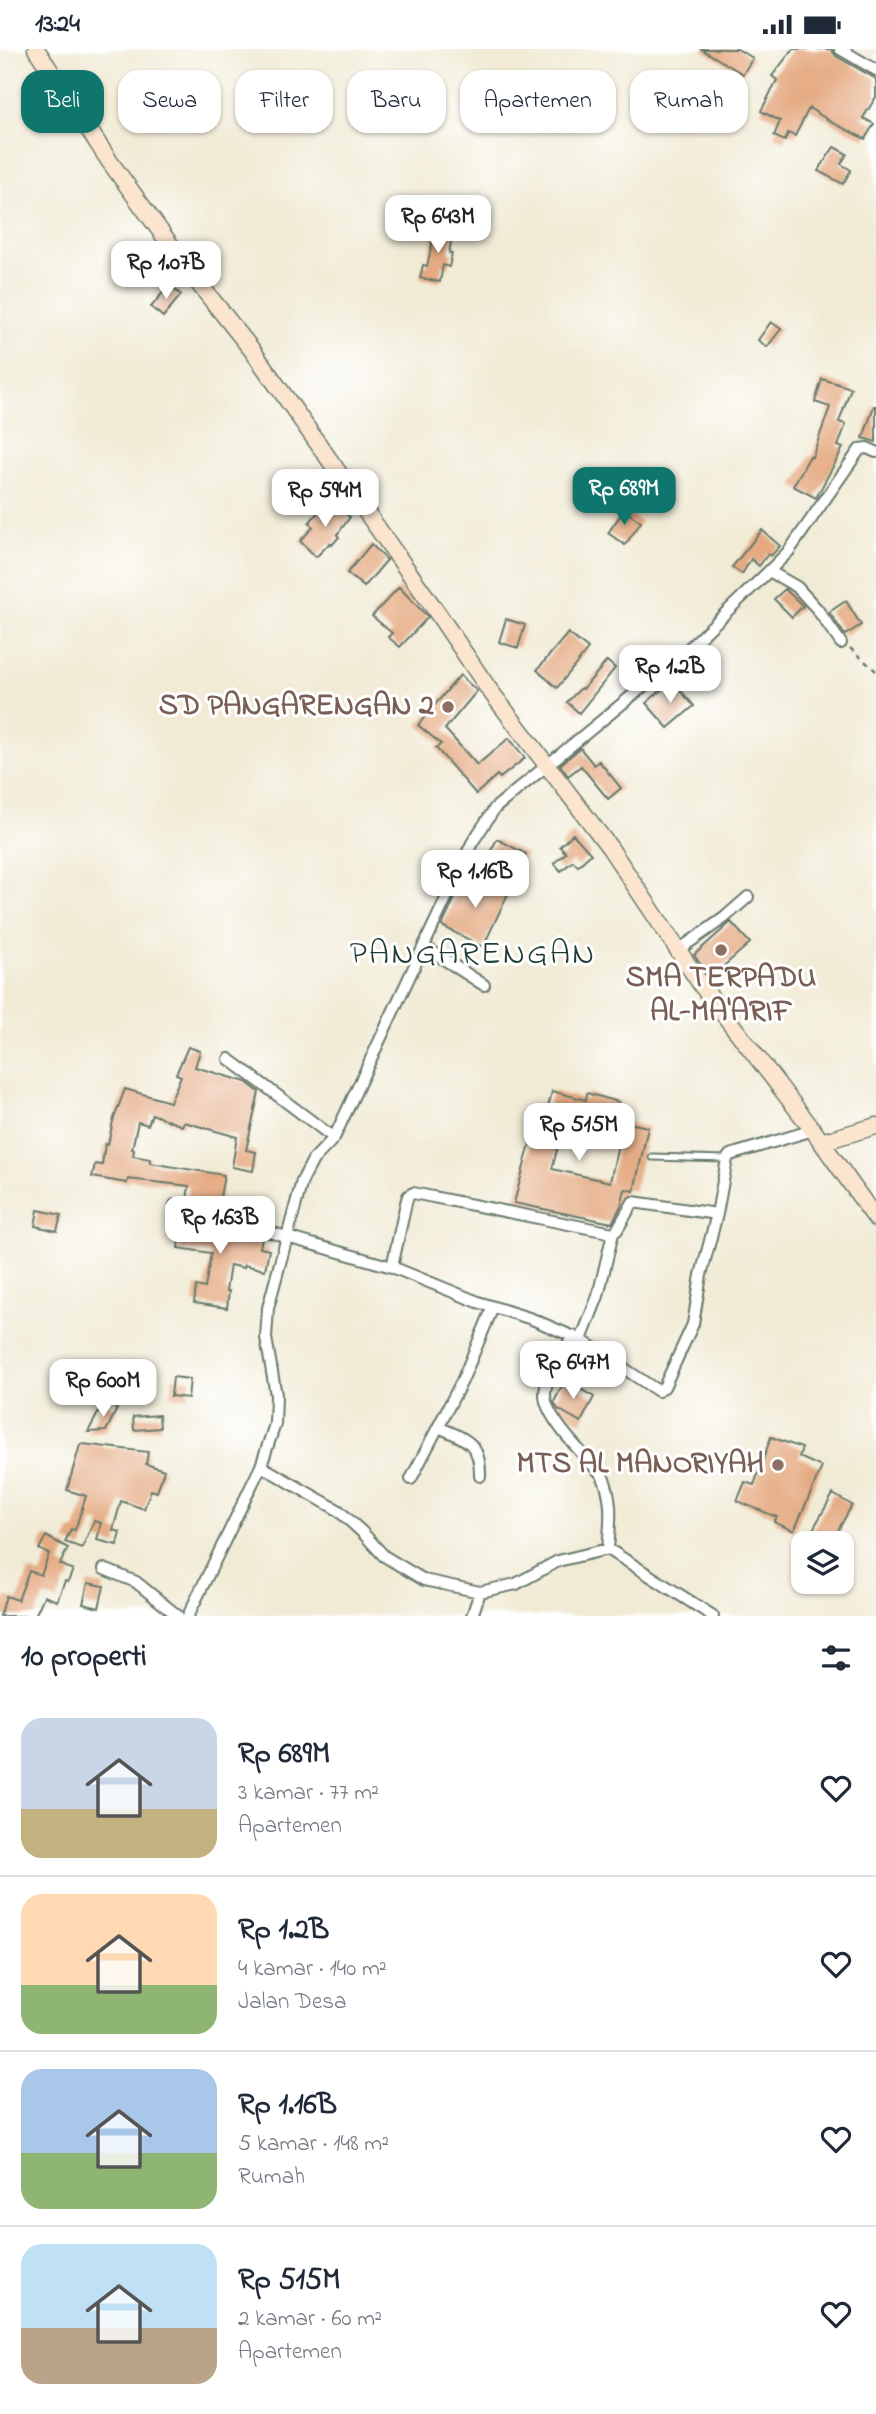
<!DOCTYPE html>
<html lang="id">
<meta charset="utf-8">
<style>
:root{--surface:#fff;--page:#f2f2f3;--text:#1f2937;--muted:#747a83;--line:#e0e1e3;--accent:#0f766e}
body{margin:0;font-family:"Indie Flower",sans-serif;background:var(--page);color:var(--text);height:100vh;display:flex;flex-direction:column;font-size:26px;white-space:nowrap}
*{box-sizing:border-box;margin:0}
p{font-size:23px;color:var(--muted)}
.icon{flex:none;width:38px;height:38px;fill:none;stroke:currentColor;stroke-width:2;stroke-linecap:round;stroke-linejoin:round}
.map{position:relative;height:1567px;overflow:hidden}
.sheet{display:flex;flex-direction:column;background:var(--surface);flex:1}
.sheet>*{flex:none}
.guide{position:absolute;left:21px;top:21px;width:835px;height:63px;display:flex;gap:14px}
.buttons{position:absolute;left:791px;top:1482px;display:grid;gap:14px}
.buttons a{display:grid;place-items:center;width:63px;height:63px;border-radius:14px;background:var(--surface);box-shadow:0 2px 5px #0004;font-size:35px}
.price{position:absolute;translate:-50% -60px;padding:0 16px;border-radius:14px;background:#fff;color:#222;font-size:23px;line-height:46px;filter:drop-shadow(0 2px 4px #0008)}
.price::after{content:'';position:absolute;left:50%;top:42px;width:21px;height:16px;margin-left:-10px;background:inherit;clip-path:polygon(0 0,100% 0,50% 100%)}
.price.selected{background:var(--accent);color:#fff}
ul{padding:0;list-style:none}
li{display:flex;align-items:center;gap:21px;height:175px;padding:0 21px}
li+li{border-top:2px solid var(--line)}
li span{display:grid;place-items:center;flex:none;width:196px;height:140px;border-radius:21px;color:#555}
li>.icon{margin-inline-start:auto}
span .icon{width:84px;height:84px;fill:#fffc;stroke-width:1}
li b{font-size:30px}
h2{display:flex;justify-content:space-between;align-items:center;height:84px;padding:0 21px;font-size:30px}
.tag{padding:0 24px;border-radius:21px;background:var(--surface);box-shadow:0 2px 5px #0004;font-size:24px;line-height:63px}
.tag.selected{background:var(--accent);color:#fff}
.status{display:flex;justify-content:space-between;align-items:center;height:49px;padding:0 35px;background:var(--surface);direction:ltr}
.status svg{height:19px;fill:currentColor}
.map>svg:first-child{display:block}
</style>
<div class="status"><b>13:24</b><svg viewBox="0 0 49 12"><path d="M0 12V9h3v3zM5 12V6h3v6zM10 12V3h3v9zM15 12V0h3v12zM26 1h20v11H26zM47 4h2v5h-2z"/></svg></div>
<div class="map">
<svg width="876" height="1567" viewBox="0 0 876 1567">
<rect width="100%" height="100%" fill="#fff"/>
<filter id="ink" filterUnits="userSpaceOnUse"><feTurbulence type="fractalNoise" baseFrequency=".0143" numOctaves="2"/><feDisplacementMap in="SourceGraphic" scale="14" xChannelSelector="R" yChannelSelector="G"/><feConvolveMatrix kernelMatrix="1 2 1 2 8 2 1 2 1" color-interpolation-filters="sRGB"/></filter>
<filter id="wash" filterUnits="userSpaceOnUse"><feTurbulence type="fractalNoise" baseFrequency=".00686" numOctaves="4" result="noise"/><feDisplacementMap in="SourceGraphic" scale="28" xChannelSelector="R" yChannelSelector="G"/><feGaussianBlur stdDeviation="1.57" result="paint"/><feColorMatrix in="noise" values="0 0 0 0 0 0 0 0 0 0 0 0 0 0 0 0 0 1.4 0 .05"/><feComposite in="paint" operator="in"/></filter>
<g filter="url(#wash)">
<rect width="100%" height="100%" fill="#f1ebd5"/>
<g id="blocks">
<path fill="#e5aa82" d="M701 0H737L753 9 743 25Z
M793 0H831L836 7 876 30V48L863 69 874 75 865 90 833 74 809 59 795 87 788 84 785 92 774 87 780 72 761 62 777 31 772 27Z
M834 98 847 105 841 115 851 121 843 135 818 122Z
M436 178 453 182 449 204H452L449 218 443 216 440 233 420 229 423 216 427 217Z
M169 236 181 246 163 268 151 258Z
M771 273 781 280 767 298 758 291Z
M822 330 851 339 839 373 846 375 838 397 843 399 816 449 793 437 810 407 812 408 830 358 815 353Z
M874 357H876V393L863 389Z
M327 452 350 468 337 486 339 488 332 496 330 494 316 508 300 492 313 478 309 474Z
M624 461 641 473 625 496 608 484Z
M762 481 780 497 771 507 768 505 759 517 751 510 742 525 732 518Z
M371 495 387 511 364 538 347 524Z
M399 538 428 568 400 598 388 588 392 584 372 567Z
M785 540 803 557 792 568 774 550Z
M846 552 861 576 845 586 829 563Z
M506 570 525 576 518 599 499 593Z
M568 584 588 600 557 639 537 621Z
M607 612 615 619 579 664 567 653 581 639 583 640Z
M460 626 477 642 445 680 477 716 509 689 525 709 500 729 497 726 476 745 436 699 441 695 418 676Z
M672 632 694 657 668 679 646 654Z
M580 699 594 716 599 712 621 739 608 750 581 717 568 727 560 716Z
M573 785 591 805 578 817 573 812 561 822 554 814 566 804 560 797Z
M497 790 526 805 516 823 488 807Z
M466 825 508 845 483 898 442 877Z
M731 873 750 894 710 929 694 906Z
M188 998 200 1002 195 1018 246 1033 259 1043 246 1101 256 1103 253 1122 232 1118 237 1088 184 1073 182 1077 152 1065 148 1076 138 1073 132 1100 134 1101 133 1107 150 1110V1114L224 1126 218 1160 187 1151 189 1137 128 1130 127 1134 92 1128 95 1115 102 1116 105 1095 108 1096 113 1072 125 1040 170 1053 181 1027 176 1025Z
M552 1042 586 1051 587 1044 619 1053 613 1074 575 1064 572 1073 565 1071 552 1120 610 1133 623 1073 648 1078 634 1142 625 1140 621 1157 612 1174 514 1154 536 1073 544 1075Z
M38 1161 61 1166 57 1182 35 1177Z
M182 1166 262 1189 260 1199 269 1201 265 1221 244 1216V1219L230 1216 226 1242H229L227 1259 194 1254 196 1237 205 1239 211 1204 178 1199Z
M173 1328 190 1330 188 1349 171 1347Z
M565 1331 594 1348 581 1373 558 1360 554 1353Z
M104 1353 117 1360 106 1382 88 1383Z
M159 1366 160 1379 134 1381 133 1368Z
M771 1388 802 1399 799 1408 822 1418 794 1482 774 1473 777 1468 737 1452 745 1433 754 1436Z
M83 1395 148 1403 146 1415 164 1421 157 1443 151 1441 144 1460 121 1452 113 1481 120 1483 117 1496 97 1491 101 1474 94 1472 82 1499 65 1493 71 1480 75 1481 86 1447 67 1441 80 1396Z
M833 1445 852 1456 831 1494H817L808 1489Z
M46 1487 68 1499 60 1515 73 1521 68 1533 65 1532 57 1552 44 1547 35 1567H0L6 1547 18 1551 29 1522 41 1526 49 1505 39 1500Z
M88 1534 104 1537 99 1559 83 1555Z"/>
</g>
</g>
<g filter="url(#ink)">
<use href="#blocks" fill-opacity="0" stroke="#687a6c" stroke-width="2"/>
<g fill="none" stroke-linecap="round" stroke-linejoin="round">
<g stroke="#687a6c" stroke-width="9">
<path id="lane" d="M652 1108 727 1110"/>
</g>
<g stroke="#687a6c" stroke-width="14">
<path id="street" d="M840 0 876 21
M769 522 797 538 817 560 841 594
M425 898 484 936
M677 902 724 869 748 848
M229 1010 334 1089
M175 1156 392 1218 478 1253 532 1270 581 1291 658 1342 664 1338 693 1275 701 1226 717 1165 727 1110 730 1106 813 1081
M613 1184 617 1181 633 1153 717 1165
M392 1218 406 1154 408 1147 413 1144 613 1184 598 1247 581 1291
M573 1287C565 1302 544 1330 545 1346 545 1369 587 1409 602 1426 614 1450 610 1475 608 1500
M438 1378C466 1390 481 1394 480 1427
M261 1417 338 1461 362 1483 384 1507 424 1531 480 1543 516 1535 558 1512 608 1500 713 1567
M411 1430 462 1332 493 1258
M104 1520 136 1533 178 1567
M188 1567 261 1417 275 1375 276 1346 266 1289 268 1259 302 1132 313 1111 334 1089 472 794 495 759 684 604 769 522 789 502 860 400 867 399 876 403
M472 1567 480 1543"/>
</g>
<g stroke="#687a6c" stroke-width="19">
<path id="secondary" d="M36 0 110 113 196 231 252 301 434 559 488 639 610 799 702 937 813 1081 876 1170
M821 1093 876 1077"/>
</g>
<path stroke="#687a6c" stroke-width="2.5" stroke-dasharray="5 5" stroke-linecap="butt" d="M850 599 876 622"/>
<use href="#lane" stroke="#fff" stroke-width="5"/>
<use href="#street" stroke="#fff" stroke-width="10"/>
<use href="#secondary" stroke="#fce5cf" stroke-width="16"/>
</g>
</g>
<g fill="#8d6e63" stroke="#fff" stroke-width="2.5">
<circle cx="448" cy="658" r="7"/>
<circle cx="721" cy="901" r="7"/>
<circle cx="778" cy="1416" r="7"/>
</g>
<g text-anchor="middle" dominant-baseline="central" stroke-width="6" stroke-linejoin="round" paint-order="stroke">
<g font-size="30" font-weight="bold" fill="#785e54" stroke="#fff" text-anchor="end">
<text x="434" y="658">SD PANGARENGAN 2</text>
<text x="721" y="930" text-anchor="middle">SMA TERPADU<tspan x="721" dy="34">AL-MA'ARIF</tspan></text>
<text x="764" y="1416">MTS AL MANORIYAH</text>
</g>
<g font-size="33" letter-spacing="2" fill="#1f3d34" stroke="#fff">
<text x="473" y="906">PANGARENGAN</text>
</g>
</g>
</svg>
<div class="buttons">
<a><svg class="icon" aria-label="layers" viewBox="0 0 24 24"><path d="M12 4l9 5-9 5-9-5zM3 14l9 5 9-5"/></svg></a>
</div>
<b class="price" style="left:438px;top:206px">Rp 643M</b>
<b class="price" style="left:166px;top:252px">Rp 1.07B</b>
<b class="price selected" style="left:624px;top:478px">Rp 689M</b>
<b class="price" style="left:325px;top:480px">Rp 594M</b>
<b class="price" style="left:670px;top:656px">Rp 1.2B</b>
<b class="price" style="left:475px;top:861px">Rp 1.16B</b>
<b class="price" style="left:579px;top:1114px">Rp 515M</b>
<b class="price" style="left:220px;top:1207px">Rp 1.63B</b>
<b class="price" style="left:573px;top:1352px">Rp 647M</b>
<b class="price" style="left:103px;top:1370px">Rp 600M</b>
<div class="guide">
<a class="tag selected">Beli</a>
<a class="tag">Sewa</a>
<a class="tag">Filter</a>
<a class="tag">Baru</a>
<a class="tag">Apartemen</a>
<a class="tag">Rumah</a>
</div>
</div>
<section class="sheet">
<h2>10 properti<svg class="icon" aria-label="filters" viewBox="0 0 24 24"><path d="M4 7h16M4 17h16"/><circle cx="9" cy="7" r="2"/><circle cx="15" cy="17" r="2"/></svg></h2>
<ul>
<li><span style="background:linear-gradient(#c9d6e8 65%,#c2b280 0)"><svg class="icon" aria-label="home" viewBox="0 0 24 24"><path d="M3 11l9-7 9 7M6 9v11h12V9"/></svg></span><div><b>Rp 689M</b><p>3 kamar · 77 m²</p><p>Apartemen</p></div><svg class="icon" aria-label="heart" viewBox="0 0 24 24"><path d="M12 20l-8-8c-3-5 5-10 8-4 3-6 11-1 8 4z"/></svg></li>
<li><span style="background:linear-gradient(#ffd9b3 65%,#8fb573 0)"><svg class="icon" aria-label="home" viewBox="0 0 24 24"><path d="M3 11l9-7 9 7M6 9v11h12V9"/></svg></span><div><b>Rp 1.2B</b><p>4 kamar · 140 m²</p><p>Jalan Desa</p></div><svg class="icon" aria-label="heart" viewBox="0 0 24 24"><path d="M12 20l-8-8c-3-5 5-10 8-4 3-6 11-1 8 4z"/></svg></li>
<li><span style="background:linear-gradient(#a9c7e8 60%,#8fb573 0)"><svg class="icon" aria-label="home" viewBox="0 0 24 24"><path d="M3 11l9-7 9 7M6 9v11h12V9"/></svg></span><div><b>Rp 1.16B</b><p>5 kamar · 148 m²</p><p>Rumah</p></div><svg class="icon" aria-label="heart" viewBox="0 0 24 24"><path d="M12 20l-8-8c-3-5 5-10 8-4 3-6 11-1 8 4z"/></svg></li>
<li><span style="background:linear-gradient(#bfe0f5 60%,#b9a48a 0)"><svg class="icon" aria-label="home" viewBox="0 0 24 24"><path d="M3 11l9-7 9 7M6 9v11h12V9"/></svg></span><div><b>Rp 515M</b><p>2 kamar · 60 m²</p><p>Apartemen</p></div><svg class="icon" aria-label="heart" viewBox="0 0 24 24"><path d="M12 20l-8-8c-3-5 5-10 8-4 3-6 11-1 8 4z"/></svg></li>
</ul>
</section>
